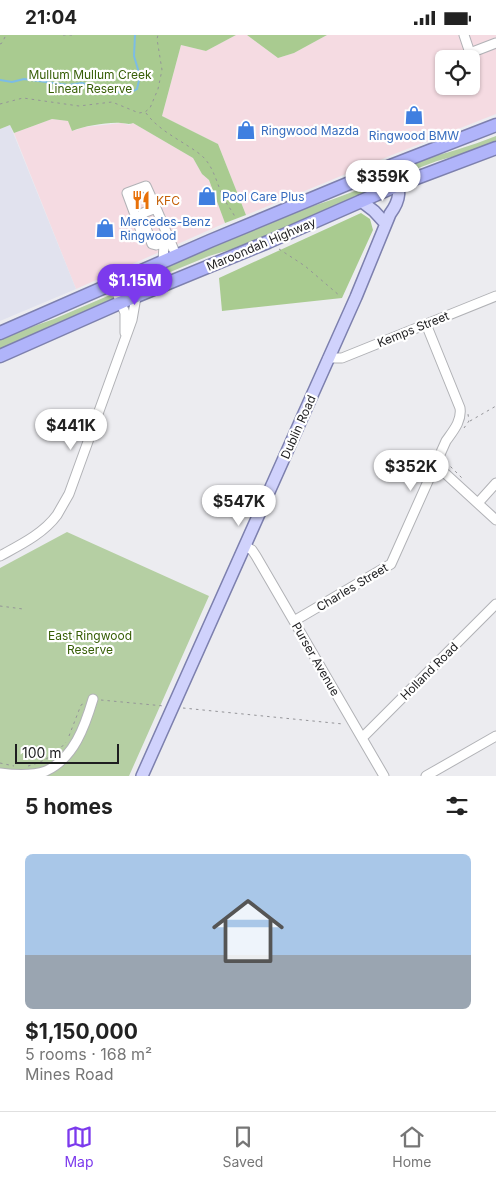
<!DOCTYPE html>
<meta charset="utf-8">
<style>
:root{--surface:#fff;--page:#f2f2f2;--text:#222;--muted:#767676;--line:#e0e0e0;--accent:#7c3aed}
body{margin:0;font-family:Inter,sans-serif;background:var(--page);color:var(--text);height:100vh;display:flex;flex-direction:column;font-size:19px;white-space:nowrap}
*{box-sizing:border-box;margin:0}
p{font-size:16px;color:var(--muted)}
.icon{flex:none;width:28px;height:28px;fill:none;stroke:currentColor;stroke-width:2;stroke-linecap:round;stroke-linejoin:round}
.map{position:relative;height:741px;overflow:hidden}
.sheet{display:flex;flex-direction:column;background:var(--surface);flex:1}
.sheet>*{flex:none}
.fabs{position:absolute;left:435px;top:15px;display:grid;gap:10px}
.fabs a{display:grid;place-items:center;width:45px;height:45px;border-radius:8px;background:var(--surface);box-shadow:0 1px 4px #0004;font-size:25px}
.scale{position:absolute;left:15px;bottom:12px;width:104px;box-sizing:border-box;padding-left:5px;border:2px solid #1e1e20;border-top:0;font-size:14px;line-height:18px;white-space:nowrap;color:#1e1e20;-webkit-text-stroke:4px #fff;paint-order:stroke}
.price{position:absolute;translate:-50% -42px;padding:0 11px;border-radius:18px;background:#fff;color:#222;font-size:16px;line-height:32px;filter:drop-shadow(0 1px 2px #0008)}
.price::after{content:'';position:absolute;left:50%;top:30px;width:15px;height:11px;margin-left:-8px;background:inherit;clip-path:polygon(0 0,100% 0,50% 100%)}
.price.active{background:var(--accent);color:#fff}
ul{padding:0;list-style:none}
li{display:grid;align-content:center;gap:10px;height:265px;padding:0 25px}
li span{display:grid;place-items:center;height:155px;border-radius:8px;color:#555}
li>.icon{margin-inline-start:auto}
span .icon{width:90px;height:90px;fill:#fffc;stroke-width:1}
li b{font-size:21px}
h2{display:flex;justify-content:space-between;align-items:center;height:60px;padding:0 25px;font-size:21px}
.status{display:flex;justify-content:space-between;align-items:center;height:35px;padding:0 25px;background:var(--surface);direction:ltr}
.status svg{height:14px;fill:currentColor}
.tab-bar{display:flex;justify-content:space-around;align-items:center;height:70px;border-top:1px solid var(--line);background:var(--surface);font-size:14px;color:var(--muted)}
.tab-bar a{display:grid;justify-items:center;gap:2px}
.tab-bar .active{color:var(--accent)}
.map>svg:first-child{display:block}
</style>
<div class="status"><b>21:04</b><svg viewBox="0 0 49 12"><path d="M0 12V9h3v3zM5 12V6h3v6zM10 12V3h3v9zM15 12V0h3v12zM26 1h20v11H26zM47 4h2v5h-2z"/></svg></div>
<div class="map">
<svg width="496" height="741" viewBox="0 0 496 741">
<rect width="100%" height="100%" fill="#ececf0"/>
<path fill="#f5dbe2" fill-rule="evenodd" d="M236 0H247L278 23 294 18 327 0H496V79L397 118 246 180 218 109 162 81 181 10 206 16ZM444 24H471V51H444Z
M52 84 69 86 72 96 85 92 122 88 129 90 133 88 193 123 202 139 209 145 225 188 76 254 14 98Z"/>
<path fill="#e1e2ee" d="M10 90 76 254 0 286V94Z"/>
<path fill="#b5cfa3" d="M496 101V107L470 117 437 126 400 140 399 139C413 124 437 121 456 115 469 111 483 106 496 101Z
M384 145 389 148 259 206 209 221 146 247 144 246 146 242 155 236 286 180 331 165Z
M110 260 113 262 114 265 44 294 0 315V303L54 284Z
M67 497 209 561 129 741H0V533Z"/>
<path fill="#a9cb90" d="M0 0H236L206 16 181 10 162 81 218 109 246 180 225 188 209 145 202 139 193 123 133 88C128 90 127 88 121 88 107 87 85 91 72 96L68 86 52 84 14 98 10 90 0 94Z
M247 0H327L294 18 278 23Z
M361 178 370 184 373 195 342 263 222 276 219 243Z"/>
<g fill="none" stroke-linecap="round" stroke-linejoin="round">
<path stroke="#7cbce5" stroke-width="2" d="M0 45 12 47 24 44 68 50 82 48 101 54 128 59 137 54 140 41 134 21 135 0"/>
<g stroke="#b1b2b6" stroke-width="11">
<path id="minor" d="M464 0 470 18 496 8
M141 196 127 158 146 151 156 173
M163 226 164 210 161 208 156 210 152 209 142 182 143 178 156 173 176 220
M113 248 125 278V298
M328 323H342L496 261
M436 430 496 485
M478 468 496 448
M245 511 252 515 256 521 384 741
M0 521C20 510 43 499 57 480 61 473 65 466 69 459L132 285 136 262 127 242
M294 586 391 529 446 406C453 396 462 386 460 373L426 289
M362 703 496 569
M0 738C15 740 32 741 46 736 74 723 85 691 93 664
M426 741 496 701"/>
</g>
<g stroke="#7d80ae" stroke-width="14">
<path id="major" d="M361 166 374 176 386 189
M142 741 356 262 390 179C404 160 398 152 393 130"/>
</g>
<g stroke="#7d80ae" stroke-width="15">
<path id="highway" d="M0 298 210 206 393 130 496 90
M0 321 122 267 268 207 398 150 496 113"/>
</g>
<path stroke="#949498" stroke-width="1" stroke-dasharray="2.5 4" stroke-linecap="butt" d="M63 0H75
M0 9 2 8 6 0
M0 69 23 63 79 71 112 67 139 78 145 77 150 73 158 54 162 35 157 4 158 0
M146 78C160 97 183 106 201 120 214 131 217 150 224 164 228 171 233 177 236 184
M279 214 305 231 340 261
M470 386 496 371
M464 393 469 386 468 379
M446 427 463 444
M0 571 23 574
M101 665 164 671
M183 673 343 689
M69 701 81 670 83 669
M0 728 14 731
M28 731C44 727 56 719 66 707"/>
<use href="#minor" stroke="#fff" stroke-width="9"/>
<use href="#major" stroke="#d0d2fc" stroke-width="11"/>
<use href="#highway" stroke="#b0b4fa" stroke-width="12"/>
</g>
<defs>
<g id="shop-bare" transform="scale(1.5)"><path d="M-5-2.5h2.3a2.7 3.5 0 0 1 5.4 0H5L5.5 6h-11ZM-1.5-2.5h3a1.5 2.3 0 0 0-3 0Z" fill="#3f7fe0" stroke="#fff" stroke-width="2.5" paint-order="stroke"/></g>
<g id="restaurant-bare" transform="scale(1.5)"><path d="M-5-6h1v4h1v-4h1v4h1v-4h1v5L-1.5 .5V6h-2V.5L-5-1ZM5-6V6H3V1.5H1.5Q1.5-4 5-6Z" fill="#e8710a" stroke="#fff" stroke-width="2.5" paint-order="stroke"/></g>
</defs>
<g fill-rule="evenodd">
<use href="#shop-bare" x="414" y="80"/>
<use href="#shop-bare" x="246" y="95"/>
<use href="#shop-bare" x="207" y="161"/>
<use href="#restaurant-bare" x="141" y="165"/>
<use href="#shop-bare" x="105" y="193"/>
</g>
<g text-anchor="middle" dominant-baseline="central" stroke-width="4.5" stroke-linejoin="round" paint-order="stroke">
<g font-size="12" fill="#375e06" stroke="#fff">
<text x="90" y="39">Mullum Mullum Creek<tspan x="90" dy="14">Linear Reserve</tspan></text>
<text x="90" y="600">East Ringwood<tspan x="90" dy="14">Reserve</tspan></text>
</g>
<g font-size="12" fill="#366cbe" stroke="#fff" text-anchor="start">
<text x="261" y="95">Ringwood Mazda</text>
<text x="414" y="100" text-anchor="middle">Ringwood BMW</text>
<text x="222" y="161">Pool Care Plus</text>
<text x="120" y="186">Mercedes-Benz<tspan x="120" dy="14">Ringwood</tspan></text>
</g>
<g font-size="12" fill="#c56008" stroke="#fff" text-anchor="start">
<text x="156" y="165">KFC</text>
</g>
<g font-size="12" fill="#1e1e20" stroke="#fff">
<text transform="translate(261 209) rotate(-23)">Maroondah Highway</text>
<text transform="translate(413 294) rotate(-22)">Kemps Street</text>
<text transform="translate(298 392) rotate(-66)">Dublin Road</text>
<text transform="translate(352 552) rotate(-31)">Charles Street</text>
<text transform="translate(316 624) rotate(60)">Purser Avenue</text>
<text transform="translate(429 636) rotate(-45)">Holland Road</text>
</g>
</g>
</svg>
<div class="fabs">
<a><svg class="icon" aria-label="locate" viewBox="0 0 24 24"><circle cx="12" cy="12" r="6"/><path d="M12 2v4M12 18v4M2 12h4M18 12h4"/></svg></a>
</div>
<div class="scale">100 m</div>
<b class="price" style="left:383px;top:167px">$359K</b>
<b class="price active" style="left:135px;top:271px">$1.15M</b>
<b class="price" style="left:71px;top:416px">$441K</b>
<b class="price" style="left:411px;top:457px">$352K</b>
<b class="price" style="left:239px;top:492px">$547K</b>
</div>
<section class="sheet">
<h2>5 homes<svg class="icon" aria-label="filters" viewBox="0 0 24 24"><path d="M4 7h16M4 17h16"/><circle cx="9" cy="7" r="2"/><circle cx="15" cy="17" r="2"/></svg></h2>
<ul>
<li><span style="background:linear-gradient(#a9c7e8 65%,#9aa5b1 0)"><svg class="icon" aria-label="home" viewBox="0 0 24 24"><path d="M3 11l9-7 9 7M6 9v11h12V9"/></svg></span><div><b>$1,150,000</b><p>5 rooms · 168 m²</p><p>Mines Road</p></div></li>
</ul>
</section>
<nav class="tab-bar">
<a class="active"><svg class="icon" aria-label="map" viewBox="0 0 24 24"><path d="M3 6l6-2 6 2 6-2v14l-6 2-6-2-6 2zM9 4v14M15 6v14"/></svg>Map</a>
<a><svg class="icon" aria-label="saved" viewBox="0 0 24 24"><path d="M7 4h10v16l-5-4-5 4z"/></svg>Saved</a>
<a><svg class="icon" aria-label="home" viewBox="0 0 24 24"><path d="M3 11l9-7 9 7M6 9v11h12V9"/></svg>Home</a>
</nav>
